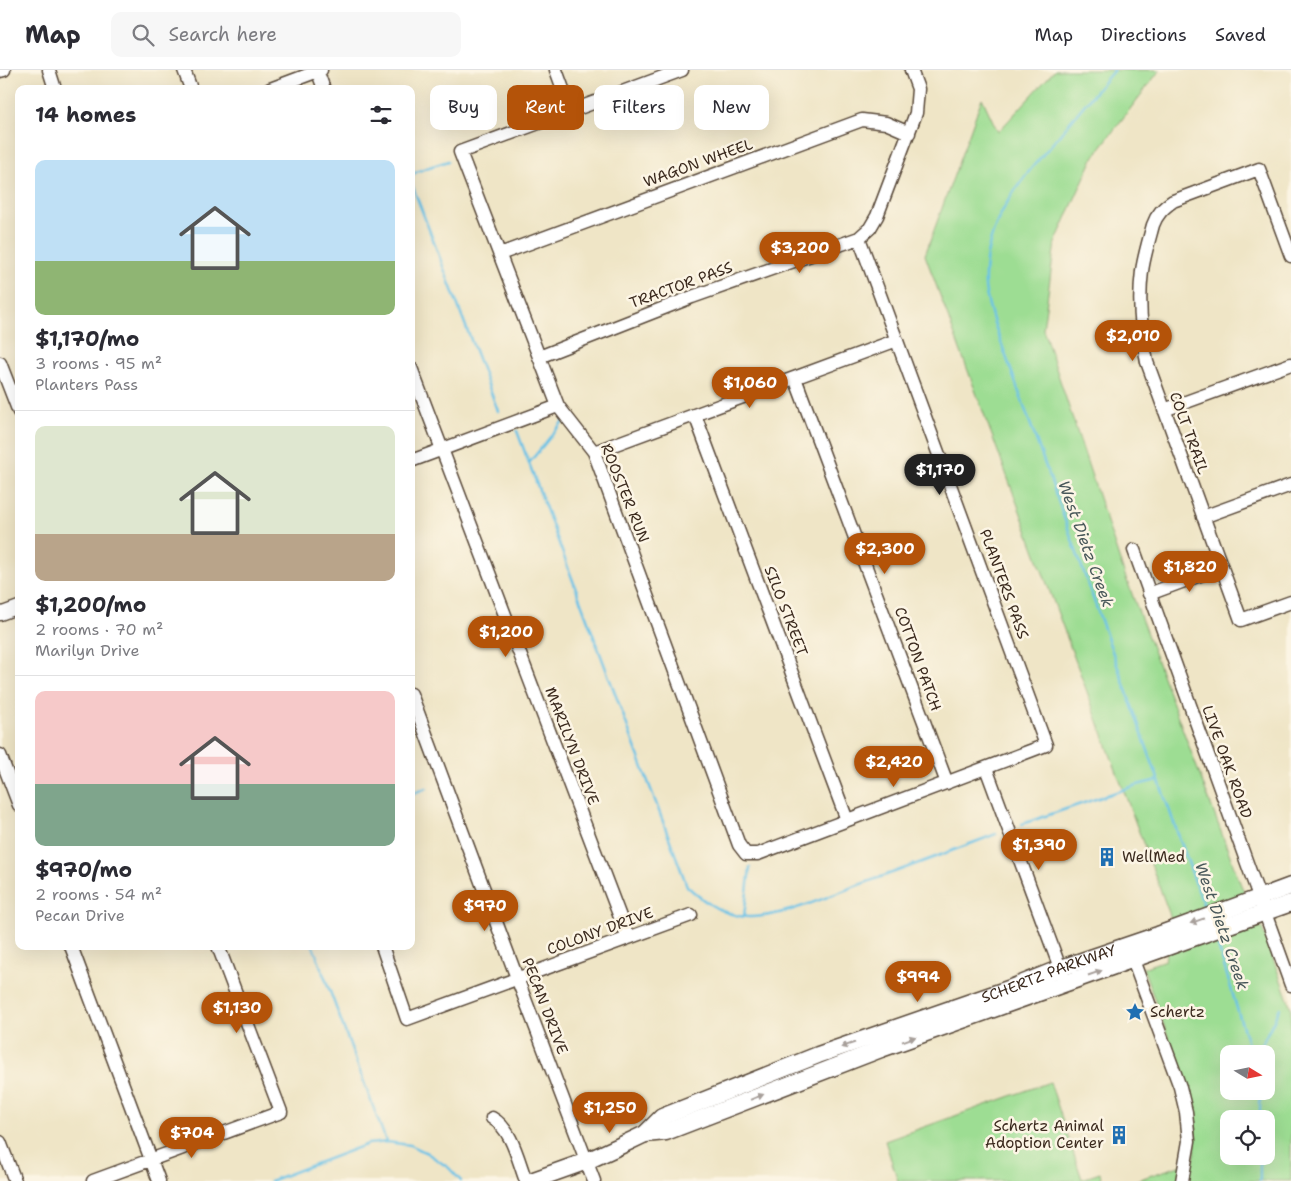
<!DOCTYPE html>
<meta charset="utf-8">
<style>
:root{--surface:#fff;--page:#f7f7f7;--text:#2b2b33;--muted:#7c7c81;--line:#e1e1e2;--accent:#b45309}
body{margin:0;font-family:"Shantell Sans",sans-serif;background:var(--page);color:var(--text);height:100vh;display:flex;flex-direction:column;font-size:19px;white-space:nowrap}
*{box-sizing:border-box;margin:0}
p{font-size:16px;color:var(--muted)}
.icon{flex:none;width:28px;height:28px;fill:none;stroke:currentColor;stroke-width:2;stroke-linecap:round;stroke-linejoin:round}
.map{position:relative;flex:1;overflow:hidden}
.drawer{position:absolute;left:15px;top:15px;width:400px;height:865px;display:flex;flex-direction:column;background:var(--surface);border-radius:10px;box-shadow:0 5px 20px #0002}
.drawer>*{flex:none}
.banner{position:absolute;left:430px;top:15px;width:475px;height:45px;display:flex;gap:10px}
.needle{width:32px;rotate:100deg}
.controls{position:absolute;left:1220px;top:975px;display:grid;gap:10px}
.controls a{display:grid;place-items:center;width:55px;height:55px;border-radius:10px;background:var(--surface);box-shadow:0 5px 20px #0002;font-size:25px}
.price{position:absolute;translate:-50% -42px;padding:0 11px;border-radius:18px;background:var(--accent);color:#fff;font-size:16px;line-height:32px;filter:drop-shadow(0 1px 2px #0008)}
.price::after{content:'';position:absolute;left:50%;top:30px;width:15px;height:11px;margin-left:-8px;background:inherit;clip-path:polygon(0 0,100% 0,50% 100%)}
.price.current{background:#222;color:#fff}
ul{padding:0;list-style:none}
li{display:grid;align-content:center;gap:10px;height:265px;padding:0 20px}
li+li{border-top:1px solid var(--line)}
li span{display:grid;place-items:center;height:155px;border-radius:10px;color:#555}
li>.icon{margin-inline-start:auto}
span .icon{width:90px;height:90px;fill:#fffc;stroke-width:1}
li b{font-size:21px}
h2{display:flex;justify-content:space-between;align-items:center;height:60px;padding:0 20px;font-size:21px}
.chip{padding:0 18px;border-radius:10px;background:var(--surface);box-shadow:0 5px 20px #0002;font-size:18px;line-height:45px}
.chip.current{background:var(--accent);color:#fff}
header{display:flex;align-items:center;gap:30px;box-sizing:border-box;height:70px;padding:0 25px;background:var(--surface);border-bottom:1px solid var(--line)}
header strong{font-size:24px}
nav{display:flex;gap:28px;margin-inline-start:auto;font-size:18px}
.search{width:350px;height:45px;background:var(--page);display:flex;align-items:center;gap:12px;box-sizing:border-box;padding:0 18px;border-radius:10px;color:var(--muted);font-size:19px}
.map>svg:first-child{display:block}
</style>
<header>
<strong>Map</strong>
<div class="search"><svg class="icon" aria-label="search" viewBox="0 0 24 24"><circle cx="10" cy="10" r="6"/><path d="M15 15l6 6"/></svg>Search here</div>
<nav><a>Map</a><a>Directions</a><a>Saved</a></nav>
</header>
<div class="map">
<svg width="1291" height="1111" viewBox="0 0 1291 1111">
<rect width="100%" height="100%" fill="#fcf5e5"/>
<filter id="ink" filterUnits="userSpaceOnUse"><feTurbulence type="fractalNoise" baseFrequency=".02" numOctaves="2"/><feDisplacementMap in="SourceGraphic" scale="10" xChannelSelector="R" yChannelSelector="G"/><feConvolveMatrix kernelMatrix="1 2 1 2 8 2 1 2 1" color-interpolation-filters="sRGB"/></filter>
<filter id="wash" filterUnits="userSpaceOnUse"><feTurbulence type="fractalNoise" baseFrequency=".0096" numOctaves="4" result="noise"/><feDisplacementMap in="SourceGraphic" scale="20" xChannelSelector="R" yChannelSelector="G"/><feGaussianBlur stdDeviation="1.12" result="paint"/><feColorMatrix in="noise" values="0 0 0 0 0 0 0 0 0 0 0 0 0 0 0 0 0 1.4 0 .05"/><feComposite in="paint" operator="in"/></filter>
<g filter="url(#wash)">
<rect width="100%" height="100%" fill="#efe5c6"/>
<path fill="#9ddd93" stroke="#6c8458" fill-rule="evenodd" d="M1055 0H1160L1094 86 1055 173 1043 259 1123 500 1241 815 1263 861 1291 938V1111H1134L1194 1091 1196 1068 1191 1034 1183 1008 1143 898 1165 890 1172 851 925 185 982 28 998 62ZM1229 984H1266V1021H1229ZM1229 1049H1266V1086H1229Z
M1050 1012 1082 1109 1100 1103 1102 1111H898L885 1071Z"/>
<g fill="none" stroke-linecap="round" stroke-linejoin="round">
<path stroke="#69c2e7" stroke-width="2.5" d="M1114 0C1095 22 1076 44 1058 67 1020 111 982 153 985 216 986 227 990 239 993 250L1206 842
M411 106C417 99 438 95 448 91
M411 112 498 341
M517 361 687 816C702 830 718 842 739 846 771 852 822 829 853 817 901 800 949 782 996 764
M529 393 564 350
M411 724 427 718
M1022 754 1137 715 1158 710
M744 846 750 798
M1215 866 1251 984
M313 876 386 1071
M1257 984 1280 938
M1260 1021V1049
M1260 1086V1111
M270 1111 368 1074 387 1072 410 1075 427 1083 449 1098 461 1111"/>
</g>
</g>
<g filter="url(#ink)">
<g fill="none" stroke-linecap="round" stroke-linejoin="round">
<g stroke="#564637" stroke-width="15">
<path id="minor" d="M49 0 55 19
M184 0 191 19
M317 0 324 19
M556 0 571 41
M682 0 460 82 558 336 594 382 739 775 746 784H758L1046 675 859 168
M0 1 4 0
M270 19 321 0
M500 184 862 50 886 53 909 63
M1291 186 1259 99 1173 131C1163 138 1157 144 1153 155 1149 170 1144 186 1142 201 1138 232 1141 262 1147 292L1241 550 1291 532
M539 287 692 227 859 168 870 158 877 146 916 43 918 19 911 0
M0 293 19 342
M411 298 628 868
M795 308 947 713
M1164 340 1291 294
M695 345 847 750
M594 382 897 270
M411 391 558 336
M1203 447 1291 415
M1134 480 1291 915
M1149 524 1222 497
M0 544 19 537
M411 624 517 908 594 1111
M0 685 19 735
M986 698 1063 906
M71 876 159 1111
M382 876 407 949 691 845
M1130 882 1180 1017 1186 1042 1189 1071 1182 1111
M492 1048C512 1059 518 1090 526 1111
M0 1072 15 1111
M93 1111 281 1042 218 876"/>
</g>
<g stroke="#564637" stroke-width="19">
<g id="major">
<path d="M645 1064 666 1062 881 979 1291 833"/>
<path id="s1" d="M531 1111 587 1091 624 1074 645 1064 662 1047 818 985 1011 918 1061 898 1158 865 1291 816"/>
</g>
</g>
<use href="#minor" stroke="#fff" stroke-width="12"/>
<use href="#major" stroke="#fff" stroke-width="16"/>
</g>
<defs><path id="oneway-solid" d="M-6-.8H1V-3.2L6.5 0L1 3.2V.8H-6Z" transform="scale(1.25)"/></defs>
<g fill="#a79f9a">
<use href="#oneway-solid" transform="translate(1197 851) rotate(160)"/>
<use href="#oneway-solid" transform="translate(1095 903) rotate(-19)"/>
<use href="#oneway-solid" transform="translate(909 969) rotate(-20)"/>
<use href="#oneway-solid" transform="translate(848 975) rotate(161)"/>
<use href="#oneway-solid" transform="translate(757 1027) rotate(-22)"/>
</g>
</g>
<defs>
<g id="building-bare" transform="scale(1.5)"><path d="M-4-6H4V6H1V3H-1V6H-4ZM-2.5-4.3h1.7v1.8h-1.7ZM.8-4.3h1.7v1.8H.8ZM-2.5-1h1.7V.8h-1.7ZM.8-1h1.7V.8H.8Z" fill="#1f6fb2" stroke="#fcf5e5" stroke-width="2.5" paint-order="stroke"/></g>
<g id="sight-bare" transform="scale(1.5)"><path d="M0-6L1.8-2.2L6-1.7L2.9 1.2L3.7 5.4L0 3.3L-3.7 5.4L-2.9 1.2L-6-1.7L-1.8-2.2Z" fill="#1f6fb2" stroke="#fcf5e5" stroke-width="2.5" paint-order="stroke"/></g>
</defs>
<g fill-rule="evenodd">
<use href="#building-bare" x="1107" y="787"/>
<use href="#sight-bare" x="1135" y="942"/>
<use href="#building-bare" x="1119" y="1065"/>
</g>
<g text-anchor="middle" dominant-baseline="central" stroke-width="5" stroke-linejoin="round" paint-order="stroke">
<g font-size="15" fill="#3b2a1e" stroke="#fcf5e5">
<text transform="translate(698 93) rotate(-20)">WAGON WHEEL</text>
<text transform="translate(681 215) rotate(-20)">TRACTOR PASS</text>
<text transform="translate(1189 363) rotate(70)">COLT TRAIL</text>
<text transform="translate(625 423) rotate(68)">ROOSTER RUN</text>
<text transform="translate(1004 514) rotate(70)">PLANTERS PASS</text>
<text transform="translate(786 541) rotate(69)">SILO STREET</text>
<text transform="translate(918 589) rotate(70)">COTTON PATCH</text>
<text transform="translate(572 676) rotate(69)">MARILYN DRIVE</text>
<text transform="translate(1227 692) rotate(70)">LIVE OAK ROAD</text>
<text transform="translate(600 861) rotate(-20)">COLONY DRIVE</text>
<text stroke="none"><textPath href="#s1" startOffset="560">SCHERTZ PARKWAY</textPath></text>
<text transform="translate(545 936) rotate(69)">PECAN DRIVE</text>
</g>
<g font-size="15" fill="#3b2a1e" stroke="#fcf5e5" text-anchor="start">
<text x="1122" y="787">WellMed</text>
<text x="1150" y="942">Schertz</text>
<text x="1104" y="1056" text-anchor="end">Schertz Animal<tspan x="1104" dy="17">Adoption Center</tspan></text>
</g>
<g font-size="16" font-style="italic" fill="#49585a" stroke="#fcf5e5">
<text transform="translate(1086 474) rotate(70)">West Dietz Creek</text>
<text transform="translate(1222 856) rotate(71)">West Dietz Creek</text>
</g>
</g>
</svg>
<div class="controls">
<a><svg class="needle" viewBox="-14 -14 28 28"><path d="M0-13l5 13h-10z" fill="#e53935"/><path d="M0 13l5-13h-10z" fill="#7c7c81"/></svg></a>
<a><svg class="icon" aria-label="locate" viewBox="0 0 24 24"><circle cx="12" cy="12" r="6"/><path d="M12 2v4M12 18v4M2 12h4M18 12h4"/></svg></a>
</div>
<b class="price" style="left:800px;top:204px">$3,200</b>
<b class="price" style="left:1133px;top:292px">$2,010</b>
<b class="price" style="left:750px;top:339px">$1,060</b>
<b class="price current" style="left:940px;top:426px">$1,170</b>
<b class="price" style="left:885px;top:505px">$2,300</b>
<b class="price" style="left:1190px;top:523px">$1,820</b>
<b class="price" style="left:506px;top:588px">$1,200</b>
<b class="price" style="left:894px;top:718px">$2,420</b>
<b class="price" style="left:1039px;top:801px">$1,390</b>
<b class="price" style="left:485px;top:862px">$970</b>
<b class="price" style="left:918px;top:933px">$994</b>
<b class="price" style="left:237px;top:964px">$1,130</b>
<b class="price" style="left:610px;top:1064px">$1,250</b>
<b class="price" style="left:192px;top:1089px">$704</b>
<div class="banner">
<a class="chip">Buy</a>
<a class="chip current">Rent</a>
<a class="chip">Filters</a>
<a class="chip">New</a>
</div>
<section class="drawer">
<h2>14 homes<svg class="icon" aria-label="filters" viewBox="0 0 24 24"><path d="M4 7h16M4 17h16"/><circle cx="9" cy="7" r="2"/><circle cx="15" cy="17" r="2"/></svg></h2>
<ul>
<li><span style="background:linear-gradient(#bfe0f5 65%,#8fb573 0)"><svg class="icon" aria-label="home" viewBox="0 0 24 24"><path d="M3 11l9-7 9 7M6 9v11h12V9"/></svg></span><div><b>$1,170/mo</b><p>3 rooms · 95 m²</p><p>Planters Pass</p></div></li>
<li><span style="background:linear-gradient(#dfe7d0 70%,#b9a48a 0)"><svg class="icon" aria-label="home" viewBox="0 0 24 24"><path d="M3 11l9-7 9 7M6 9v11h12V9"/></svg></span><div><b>$1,200/mo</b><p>2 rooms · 70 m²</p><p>Marilyn Drive</p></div></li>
<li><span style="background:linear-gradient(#f6c9c9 60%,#7fa58c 0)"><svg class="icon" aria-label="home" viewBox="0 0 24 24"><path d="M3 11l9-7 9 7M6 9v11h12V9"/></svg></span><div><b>$970/mo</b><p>2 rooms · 54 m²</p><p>Pecan Drive</p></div></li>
</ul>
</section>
</div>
